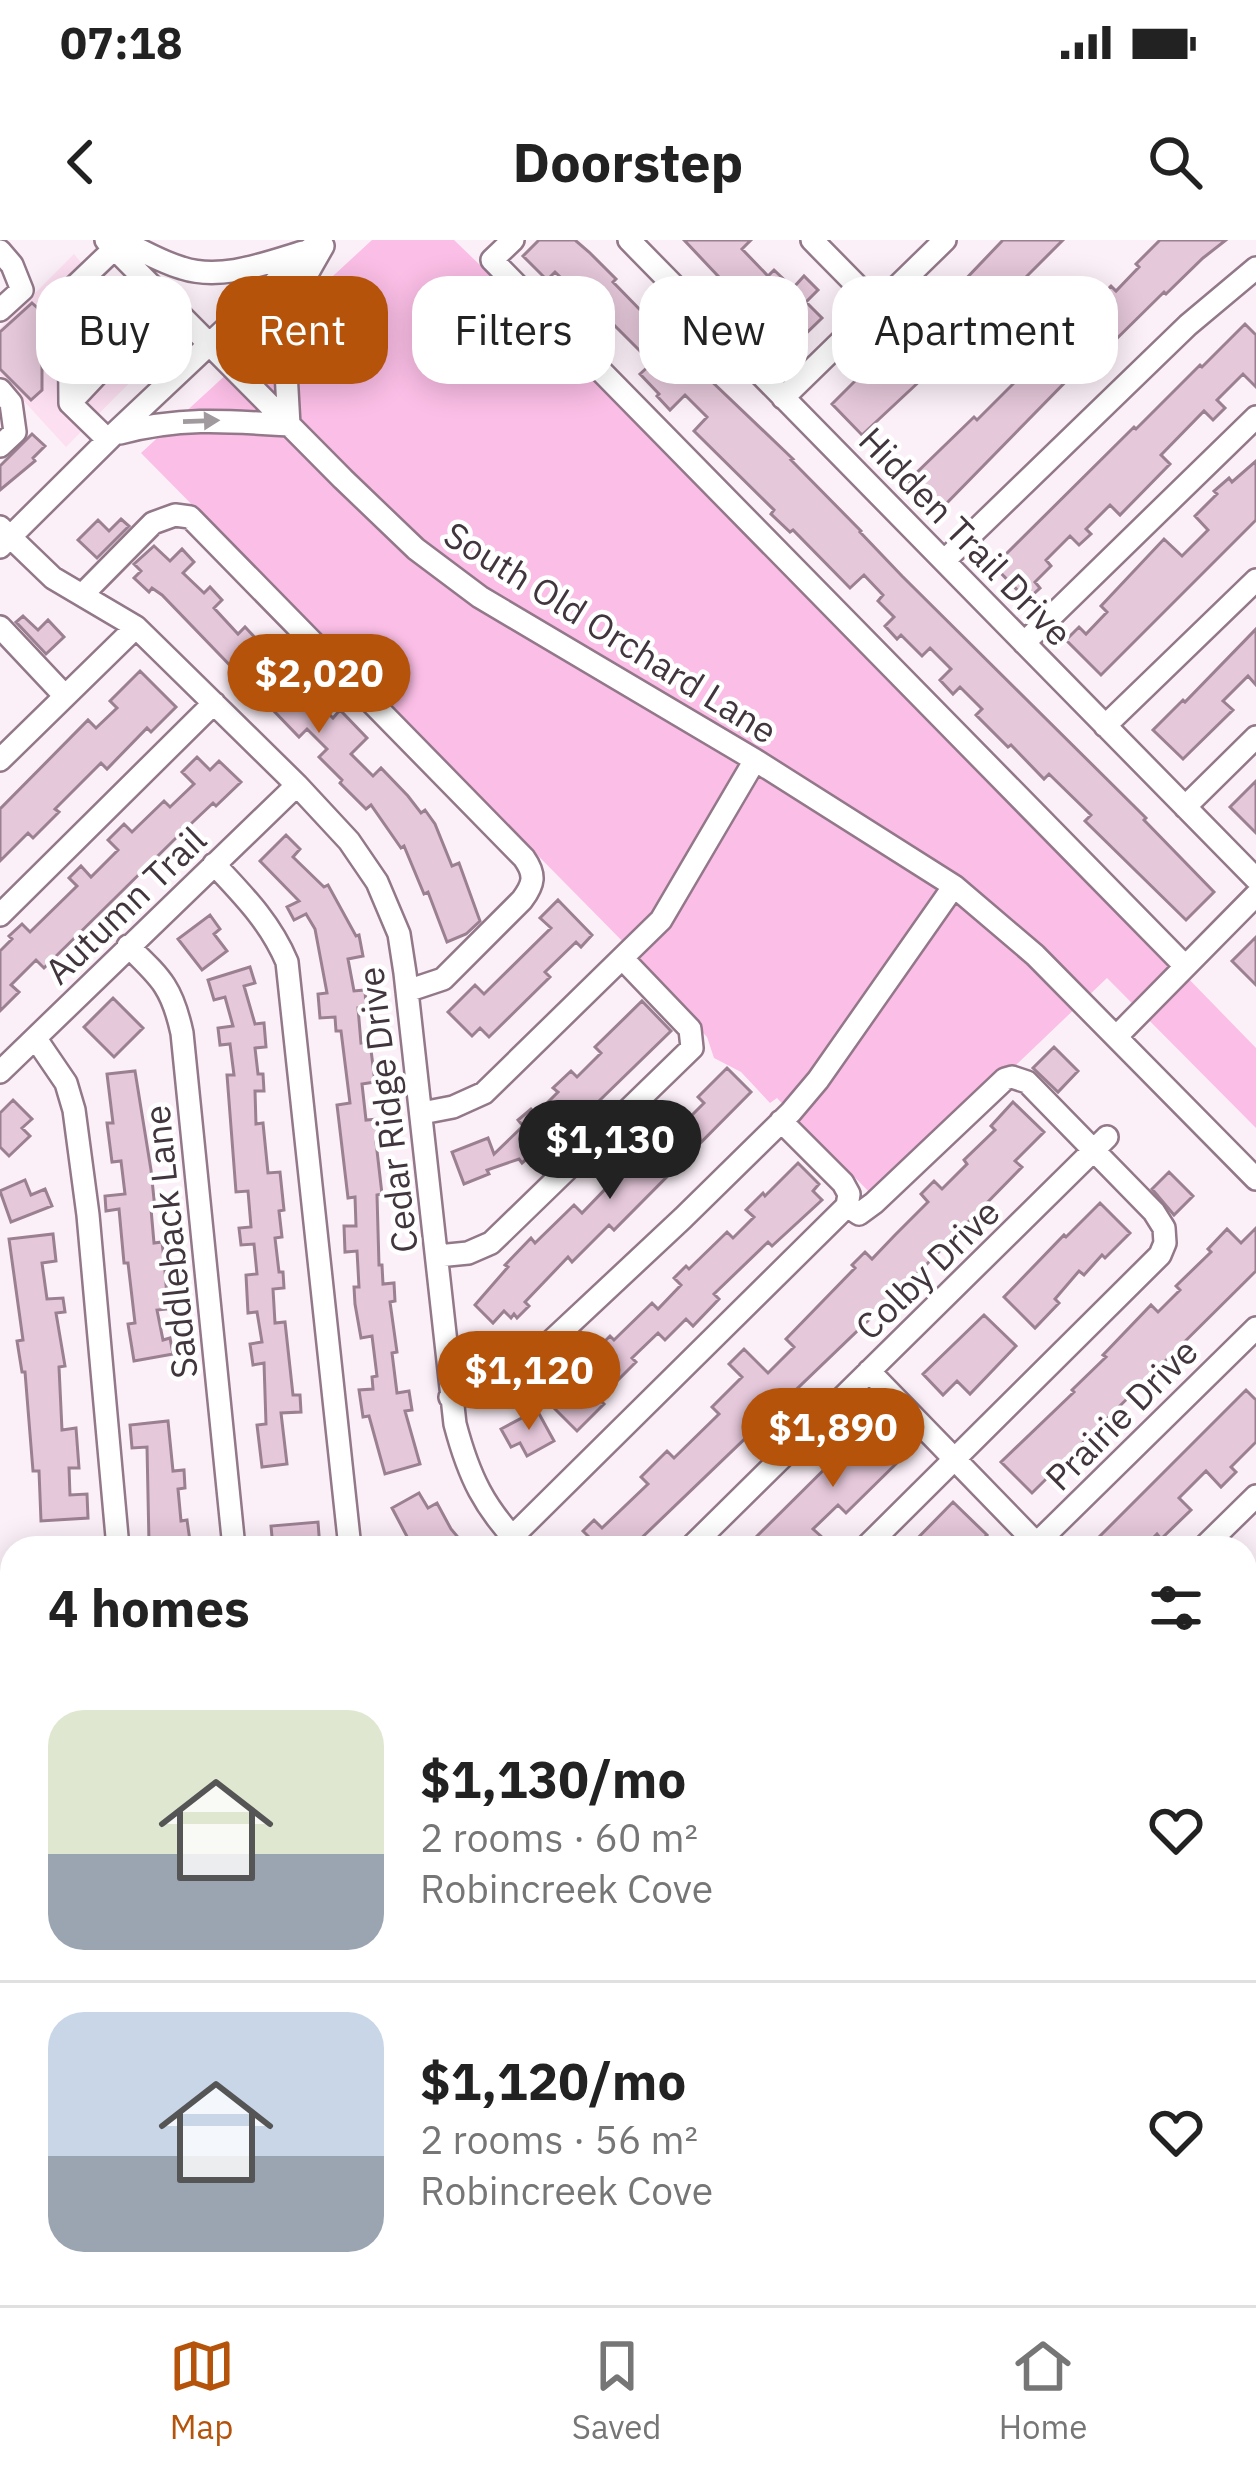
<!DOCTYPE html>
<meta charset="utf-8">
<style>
:root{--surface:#fff;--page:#f2f2f2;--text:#222;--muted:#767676;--line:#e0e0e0;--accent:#b45309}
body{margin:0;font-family:"IBM Plex Sans",sans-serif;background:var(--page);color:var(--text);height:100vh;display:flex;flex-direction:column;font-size:45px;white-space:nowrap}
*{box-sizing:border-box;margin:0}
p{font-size:39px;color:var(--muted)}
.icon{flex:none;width:66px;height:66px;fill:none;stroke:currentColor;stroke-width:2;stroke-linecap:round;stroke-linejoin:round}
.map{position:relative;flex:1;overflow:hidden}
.panel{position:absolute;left:0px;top:1296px;width:1257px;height:771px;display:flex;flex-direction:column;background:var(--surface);border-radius:36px 36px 0 0;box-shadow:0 6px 30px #0003}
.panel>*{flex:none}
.guide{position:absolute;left:36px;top:36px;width:1185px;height:108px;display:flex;gap:24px}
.price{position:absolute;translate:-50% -102px;padding:0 27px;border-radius:42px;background:var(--accent);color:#fff;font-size:39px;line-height:78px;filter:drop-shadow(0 3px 6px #0008)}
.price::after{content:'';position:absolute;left:50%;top:72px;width:36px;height:27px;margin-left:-18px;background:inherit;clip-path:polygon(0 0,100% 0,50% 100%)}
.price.active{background:#222;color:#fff}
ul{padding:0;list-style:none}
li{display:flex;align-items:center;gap:36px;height:300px;padding:0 48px}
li+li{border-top:3px solid var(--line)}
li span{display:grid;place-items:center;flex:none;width:336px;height:240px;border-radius:36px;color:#555}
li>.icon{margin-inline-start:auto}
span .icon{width:144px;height:144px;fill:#fffc;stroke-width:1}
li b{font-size:51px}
h2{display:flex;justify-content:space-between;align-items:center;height:144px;padding:0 48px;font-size:51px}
.pill{padding:0 42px;border-radius:36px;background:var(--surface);box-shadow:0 6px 30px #0003;font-size:42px;line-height:108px}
.pill.active{background:var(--accent);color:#fff}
.status{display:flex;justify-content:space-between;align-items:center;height:84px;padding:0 60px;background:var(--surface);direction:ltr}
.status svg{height:33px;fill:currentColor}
header{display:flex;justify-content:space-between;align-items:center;height:156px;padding:0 48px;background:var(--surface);font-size:54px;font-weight:700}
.tab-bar{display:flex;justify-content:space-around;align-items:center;height:168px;border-top:3px solid var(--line);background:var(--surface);font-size:33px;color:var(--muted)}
.tab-bar a{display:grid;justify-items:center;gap:6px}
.tab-bar .active{color:var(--accent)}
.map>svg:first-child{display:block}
</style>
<div class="status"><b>07:18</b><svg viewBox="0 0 49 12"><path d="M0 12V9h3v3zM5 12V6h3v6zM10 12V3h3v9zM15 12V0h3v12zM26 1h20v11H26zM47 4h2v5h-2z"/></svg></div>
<header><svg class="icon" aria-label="back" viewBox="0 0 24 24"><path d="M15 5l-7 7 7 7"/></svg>Doorstep<svg class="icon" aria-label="search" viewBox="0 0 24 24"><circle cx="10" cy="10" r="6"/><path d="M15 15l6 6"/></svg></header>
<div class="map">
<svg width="1256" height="2065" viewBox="0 0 1256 2065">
<rect width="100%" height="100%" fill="#fcf0f8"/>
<path fill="#fcdff1" d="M74 14 151 108 153 119 66 207 0 135V88Z"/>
<path fill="#fbbee6" d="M372 0H454L699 236 1256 808V888L1107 738 876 959 831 913 825 918 789 881 794 876 777 858 770 863 741 832 714 818 707 797 632 719 635 714 141 213Z"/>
<path fill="#e5c8da" stroke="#9b8092" stroke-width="3" d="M539 0H575L589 12 616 39 613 42 685 116 793 219 791 220 861 291 860 292 902 336 1146 578 1144 580 1214 652 1186 680 1085 581 1091 575 1049 534 1044 539 1011 505 1008 507 976 475 982 469 960 447 953 454 940 440 951 429 930 408 922 416 901 395 897 399 885 386 894 377 878 361 883 355 864 335 850 348 793 290 790 292 771 274 774 270 694 191 707 177 685 155 670 170 657 156 659 154 640 134 652 123 613 84 602 94 568 61 577 53 555 32 547 40 523 16Z
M684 0H751L742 9 768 36 774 30 793 48 804 36 818 50 806 62 822 78 792 107 756 69 752 72Z
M1003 0H1063L1013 50 1009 46 971 82 947 106 953 113 940 126 938 124 862 195 832 164 861 135 864 138 936 66 938 68Z
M1160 0H1226L1203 18 1166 54 1164 52 1089 126 1085 122 939 271 908 241 974 177 977 180 1021 136 1019 134 1041 112 1037 108 1048 97 1054 102 1111 46 1116 51 1139 27 1136 24Z
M32 63 42 72V150L31 160 0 129V92Z
M1245 84 1256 95V147L1243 134 1217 160 1225 168 1213 180 1204 171 1161 215 1170 224 1120 275 1110 265 1086 289 1091 294 1079 305 1070 296 1046 320 1051 326 1035 342 1040 348 1027 360 994 326 1134 187 1136 189 1200 125 1202 127Z
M32 194 45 206 33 218 35 221 0 250V226Z
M1256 221V280L1101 435 1066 400 1079 387 1086 394 1107 372 1101 366 1164 299 1182 316 1208 290 1195 276 1217 254 1214 251 1229 238 1232 242Z
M121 279 129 286 97 318 78 300 98 280 109 291Z
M154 306 170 321 182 309 194 322 183 333 204 353 210 347 222 360 214 368 238 394 245 387 264 407 271 401 298 428 290 436 333 478 340 470 367 498 351 514 373 536 381 528 408 556 421 573 425 570 435 584 452 626 459 623 480 681 466 694 447 702 428 652 424 654 404 606 401 608 371 565 366 569 340 543 342 540 319 517 327 509 307 489 299 497 162 355 152 348 149 352 134 338 141 331 134 324Z
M23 376 38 390 48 380 64 397 46 414 16 382Z
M1256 389V445L1248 436 1223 461 1233 470 1183 519 1153 490 1183 460 1185 462Z
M140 431 176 467 151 492 147 488 107 529 101 523 55 569 59 572 33 598 28 593 0 621V569L88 480 96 488 117 468 110 461Z
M197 517 210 530 219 521 241 542 216 566 213 563 176 598 44 728 36 720 11 745 19 752 0 771V711L12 699 9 696 22 684 30 692 77 646 69 638 81 626 91 637 118 610 108 600 124 584 132 592 164 561 170 567 194 544 182 532Z
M1256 541V593L1230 567Z
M286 595 300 609 293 617 324 647 328 645 356 696 359 695 363 716 348 719 354 751 365 750 366 768H358L361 803 370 802 375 842 362 844 366 880 377 879 380 902H376L382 954 377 955 379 1025H382L383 1044 394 1043 395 1061 390 1062 397 1112 392 1113 397 1153 409 1151 412 1170 405 1171 420 1224 385 1234 369 1176 363 1177 359 1150 373 1149 372 1137 377 1136 372 1096 361 1098 355 1064 354 1047H359L357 1011 345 1012 344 986H356L355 957 348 958 337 865 350 863 341 791H336L335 777 320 778 318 754 327 753 315 689 306 674 294 680 287 667 299 661 260 621Z
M558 660 592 695 581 707 576 702 545 732 550 737 489 797 480 788 472 796 448 772 475 745 484 754 551 688 540 678Z
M210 675 220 689 214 694 227 711 202 730 178 699Z
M1256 697V745L1232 721Z
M250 727 255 743 244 746 255 784 264 783 266 807 255 808 258 834H263L264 851H255L256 884 263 883 268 933 280 932 284 970 279 971 282 997 275 998 279 1032H283L284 1048 273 1049 275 1083 285 1082 293 1155H300L301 1172 281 1173 287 1224 262 1227 257 1185 266 1184 264 1123 253 1125 250 1104 262 1102 257 1072 248 1073 246 1035 257 1034 254 1004 241 1005 239 988 251 987 248 951 236 952 227 835H234L230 804 220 805 218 788 233 786 225 757 214 760 208 740Z
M113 758 143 788 114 817 84 787Z
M642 761 671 791 599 861 600 863 589 874 583 885 572 896 569 893 536 923 530 916 522 923 519 919 487 930 489 934 464 944 452 912 488 898 494 914 523 886 518 880 531 869 536 874 558 852 553 848 571 831 577 837 601 813 595 807Z
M1054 807 1078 831 1058 852 1033 828Z
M727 828 751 852 614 990 609 985 572 1022 568 1017 525 1062 529 1066 517 1078 514 1074 511 1078 504 1071 493 1083 475 1065 508 1027 505 1025 531 998 535 1003 574 965 582 973 675 877 682 885 704 863 698 857Z
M135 831 151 930 155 969H151L154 1003 162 1002 164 1019 168 1069 157 1070 163 1100 170 1098 173 1114 134 1121 128 1084 135 1083 128 1023H124L119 969 106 971 105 956 125 954 121 921 112 922 107 883H113L107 834Z
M13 860 32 879 22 888 30 896 9 916 0 907V873Z
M1013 862 1044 892 1015 921 1022 927 926 1025 631 1308H600L583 1291 594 1280 602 1288 648 1244 641 1237 667 1211 674 1218 719 1174 712 1167 742 1137 729 1124 744 1109 768 1133 794 1107 786 1099 855 1028 852 1025 865 1012 872 1019 895 995 928 962 921 954 934 941 942 949 967 924 964 920 995 890 991 886Z
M798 923 819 944 813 951 822 960 772 1006 768 1002 714 1054 719 1059 693 1086 686 1079 665 1100 658 1093 632 1118 636 1122 599 1159 604 1164 577 1191 552 1166 569 1149 562 1142 572 1132 581 1141 604 1118 596 1110 610 1096 614 1100 652 1063 658 1069 681 1045 674 1038 686 1026 689 1029 727 992 733 998 754 977 746 970 763 953 765 956Z
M1169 932 1193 956 1174 975 1152 949Z
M25 940 31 955 45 949 52 966 11 982 0 951Z
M1100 963 1130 993 1105 1018 1102 1015 1084 1035 1079 1031 1055 1059 1059 1063 1035 1088 1004 1057 1064 995 1066 997Z
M1256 988V1031L1032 1253 1001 1222 1074 1152 1072 1150 1106 1117 1103 1115 1151 1065 1158 1072 1180 1050 1176 1046 1211 1012 1208 1009 1227 989 1241 1003Z
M53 994 56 1021 42 1023 47 1059 63 1058 65 1072 56 1073 65 1126 59 1127 62 1190 76 1188 79 1228H69L70 1255 87 1254 88 1278 41 1281 39 1231H33L25 1132H22L17 1101 23 1100 9 999Z
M984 1075 1016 1106 970 1154 957 1141 943 1155 923 1134Z
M1246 1150 1256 1160V1202L1231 1227 1236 1232 1221 1247 1206 1231 1179 1258 1191 1270 1161 1299 1157 1294 1143 1308H1088Z
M537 1170 554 1201 527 1216 520 1203 511 1207 501 1189Z
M874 1180 907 1213 846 1273 838 1265 813 1289 823 1298 813 1308H745Z
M168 1181 173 1231 184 1230 185 1248 178 1249 181 1281 187 1280 191 1308H158L157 1302 149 1303 147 1207 132 1208 130 1185Z
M419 1253 428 1268 437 1263 451 1289 467 1308H413L392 1268Z
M953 1262 987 1295 973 1308H908Z
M318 1282 320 1308H273L271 1286Z"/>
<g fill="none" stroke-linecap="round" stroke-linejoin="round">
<g stroke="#927889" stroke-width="26">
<path id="minor" d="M106 0 343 239 416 309 480 357 755 520 954 646 1035 715 1256 939
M121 0C140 10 161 22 182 28 221 41 266 23 303 12
M513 0 492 20 1185 726
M629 0 1256 639
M812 0 879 68
M0 11 12 25 22 50 0 70
M69 52 110 101 116 114 70 163
M0 150 11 163 15 192 0 206
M783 158 945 0
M120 193C181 177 227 181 289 185L284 97 299 48 323 6
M108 200 70 163 69 52 115 8
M0 287 53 338 136 387 297 545 349 601 377 642 399 694 405 733 455 1184C469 1237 484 1268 523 1308
M0 307 114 194 320 0
M944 321 1188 85 1256 28
M82 355 153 283 175 275 190 277 524 618C536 635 534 644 522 660L443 739 407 751
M0 387 65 456
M1024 403 1256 177
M1105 486 1256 340
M0 520 136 387
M1185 567 1256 497
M214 624C244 656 270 682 287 722L350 1308
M0 675 214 463
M128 706C161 738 172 747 182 793L234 1308
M1116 797 1256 655
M36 799 66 843 74 870 88 975 118 1308
M0 832 297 545
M422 873 453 867 484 853 661 680 755 520
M847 966 859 974 874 963 1005 839 1012 837 1027 842 1154 972 1164 988 1165 1003 1160 1015 865 1308
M438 1016 468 1013 491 1003 692 808 690 789 623 719
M869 1131 1037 1304
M450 1157 486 1151 512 1138 683 978 791 872 818 840 954 646
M512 1297 847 966 849 954 843 943 781 881
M690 1308 1107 897
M1032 1308 1256 1088
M1203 1308 1256 1256
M1245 1436 1256 1425
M0 1485 12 1473
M1245 1598 1256 1587
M0 1653 12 1641
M1245 1766 1256 1755
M0 1816 12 1804
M1245 1925 1256 1914
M0 2044 12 2050
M21 2055 36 2065
M315 2055 325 2065
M433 2065 443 2055
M605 2065 616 2055
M769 2065 779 2055
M940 2065 950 2055
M1102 2065 1112 2055"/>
</g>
<use href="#minor" stroke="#fff" stroke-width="21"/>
</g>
<defs><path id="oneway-solid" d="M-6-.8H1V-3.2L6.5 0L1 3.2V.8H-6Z" transform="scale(3)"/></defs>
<use fill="#a09a9e" href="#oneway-solid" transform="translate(201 181) rotate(-2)"/>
<g text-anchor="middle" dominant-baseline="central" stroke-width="9" stroke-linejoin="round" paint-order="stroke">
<g font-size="36" fill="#42363e" stroke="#fff">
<text transform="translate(966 296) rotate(46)">Hidden Trail Drive</text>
<text transform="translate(611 392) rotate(32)">South Old Orchard Lane</text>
<text transform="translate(125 665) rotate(-44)">Autumn Trail</text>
<text transform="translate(387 870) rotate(-97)">Cedar Ridge Drive</text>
<text transform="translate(170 1002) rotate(-96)">Saddleback Lane</text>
<text transform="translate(927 1029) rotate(-44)">Colby Drive</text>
<text transform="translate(1121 1174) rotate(-45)">Prairie Drive</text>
</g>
</g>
</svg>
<b class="price" style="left:319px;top:496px">$2,020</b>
<b class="price active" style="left:610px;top:962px">$1,130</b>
<b class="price" style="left:529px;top:1193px">$1,120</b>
<b class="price" style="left:833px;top:1250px">$1,890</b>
<div class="guide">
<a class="pill">Buy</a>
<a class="pill active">Rent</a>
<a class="pill">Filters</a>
<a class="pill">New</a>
<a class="pill">Apartment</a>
</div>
<section class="panel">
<h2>4 homes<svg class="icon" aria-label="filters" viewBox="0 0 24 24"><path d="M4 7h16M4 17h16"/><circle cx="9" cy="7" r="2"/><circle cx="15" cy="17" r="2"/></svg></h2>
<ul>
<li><span style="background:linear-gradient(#dfe7d0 60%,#9aa5b1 0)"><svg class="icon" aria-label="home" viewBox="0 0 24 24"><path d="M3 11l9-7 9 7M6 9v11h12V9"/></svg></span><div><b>$1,130/mo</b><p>2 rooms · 60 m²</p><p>Robincreek Cove</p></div><svg class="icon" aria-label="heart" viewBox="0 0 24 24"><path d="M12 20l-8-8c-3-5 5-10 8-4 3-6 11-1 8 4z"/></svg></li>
<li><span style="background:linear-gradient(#c9d6e8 60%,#9aa5b1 0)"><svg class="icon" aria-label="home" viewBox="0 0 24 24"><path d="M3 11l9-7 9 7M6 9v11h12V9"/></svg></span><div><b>$1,120/mo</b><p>2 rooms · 56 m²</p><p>Robincreek Cove</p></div><svg class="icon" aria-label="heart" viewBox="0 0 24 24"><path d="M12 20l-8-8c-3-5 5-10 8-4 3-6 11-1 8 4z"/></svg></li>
</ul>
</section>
</div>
<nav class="tab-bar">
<a class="active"><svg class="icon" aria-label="map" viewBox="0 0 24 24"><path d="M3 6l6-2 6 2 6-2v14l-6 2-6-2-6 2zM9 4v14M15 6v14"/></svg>Map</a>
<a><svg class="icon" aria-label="saved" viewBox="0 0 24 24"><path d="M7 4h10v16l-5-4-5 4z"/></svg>Saved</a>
<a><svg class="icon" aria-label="home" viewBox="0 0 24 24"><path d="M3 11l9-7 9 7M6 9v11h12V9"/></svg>Home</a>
</nav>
